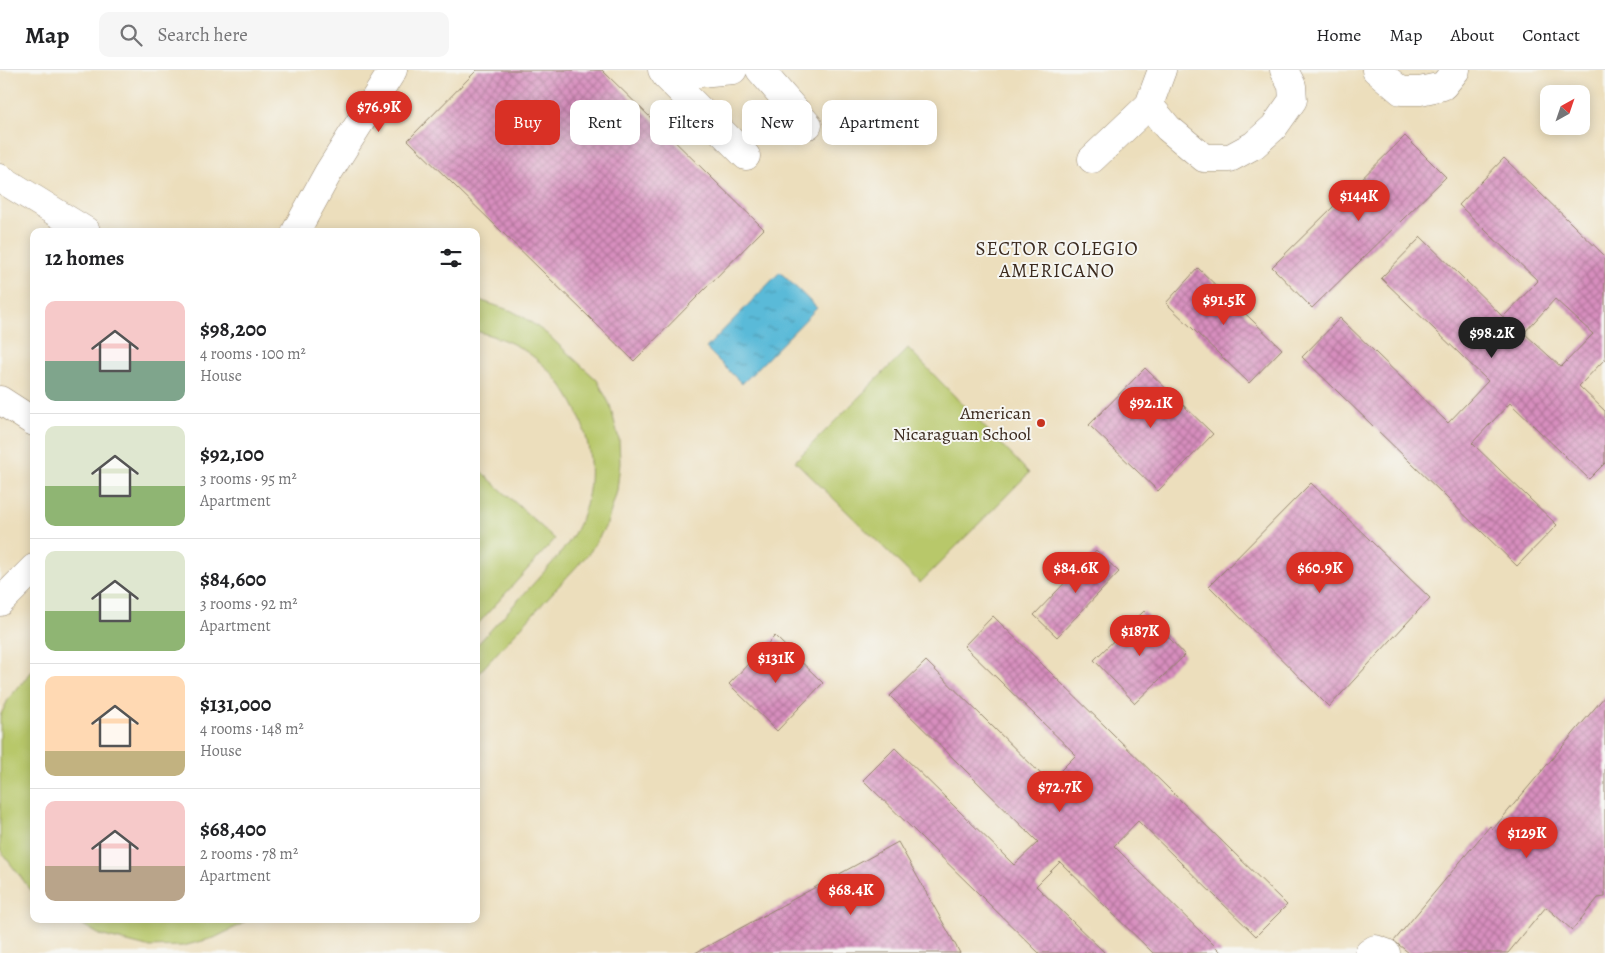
<!DOCTYPE html>
<meta charset="utf-8">
<style>
:root{--surface:#fff;--page:#f6f6f6;--text:#202124;--muted:#757577;--line:#e0e0e0;--accent:#d93025}
body{margin:0;font-family:Alegreya,serif;background:var(--page);color:var(--text);height:100vh;display:flex;flex-direction:column;font-size:19px;white-space:nowrap}
*{box-sizing:border-box;margin:0}
p{font-size:16px;color:var(--muted)}
.icon{flex:none;width:28px;height:28px;fill:none;stroke:currentColor;stroke-width:2;stroke-linecap:round;stroke-linejoin:round}
.map{position:relative;flex:1;overflow:hidden}
.sheet{position:absolute;left:30px;top:158px;width:450px;height:695px;display:flex;flex-direction:column;background:var(--surface);border-radius:10px;box-shadow:0 2px 12px #0003}
.sheet>*{flex:none}
.hud{position:absolute;left:495px;top:30px;width:475px;height:45px;display:flex;gap:10px}
.needle{width:32px;rotate:40deg}
.fabs{position:absolute;left:1540px;top:15px;display:grid;gap:10px}
.fabs a{display:grid;place-items:center;width:50px;height:50px;border-radius:10px;background:var(--surface);box-shadow:0 2px 12px #0003;font-size:25px}
.price{position:absolute;translate:-50% -42px;padding:0 11px;border-radius:18px;background:var(--accent);color:#fff;font-size:16px;line-height:32px;filter:drop-shadow(0 1px 2px #0008)}
.price::after{content:'';position:absolute;left:50%;top:30px;width:15px;height:11px;margin-left:-8px;background:inherit;clip-path:polygon(0 0,100% 0,50% 100%)}
.price.selected{background:#222;color:#fff}
ul{padding:0;list-style:none}
li{display:flex;align-items:center;gap:15px;height:125px;padding:0 15px}
li+li{border-top:1px solid var(--line)}
li span{display:grid;place-items:center;flex:none;width:140px;height:100px;border-radius:10px;color:#555}
li>.icon{margin-inline-start:auto}
span .icon{width:60px;height:60px;fill:#fffc;stroke-width:1}
li b{font-size:21px}
h2{display:flex;justify-content:space-between;align-items:center;height:60px;padding:0 15px;font-size:21px}
.tag{padding:0 18px;border-radius:10px;background:var(--surface);box-shadow:0 2px 12px #0003;font-size:18px;line-height:45px}
.tag.selected{background:var(--accent);color:#fff}
header{display:flex;align-items:center;gap:30px;box-sizing:border-box;height:70px;padding:0 25px;background:var(--surface);border-bottom:1px solid var(--line)}
header strong{font-size:24px}
nav{display:flex;gap:28px;margin-inline-start:auto;font-size:18px}
.search{width:350px;height:45px;background:var(--page);display:flex;align-items:center;gap:12px;box-sizing:border-box;padding:0 18px;border-radius:10px;color:var(--muted);font-size:19px}
.map>svg:first-child{display:block}
</style>
<header>
<strong>Map</strong>
<div class="search"><svg class="icon" aria-label="search" viewBox="0 0 24 24"><circle cx="10" cy="10" r="6"/><path d="M15 15l6 6"/></svg>Search here</div>
<nav><a>Home</a><a>Map</a><a>About</a><a>Contact</a></nav>
</header>
<div class="map">
<svg width="1605" height="883" viewBox="0 0 1605 883">
<defs>
<pattern id="water-ripples" width="26" height="14" patternUnits="userSpaceOnUse" patternTransform="scale(1.25)"><rect width="26" height="14" fill="#5abad8"/><path d="M2 4q2-2 4 0t4 0M15 11q2-2 4 0t4 0" fill="none" stroke="#4c97af"/></pattern>
<pattern id="building-cross-hatch" width="8" height="8" patternUnits="userSpaceOnUse" patternTransform="scale(1.25)"><rect width="8" height="8" fill="#d78ebe"/><path d="M0 0l8 8M0 8l8-8" fill="none" stroke="#b0749a"/></pattern>
</defs>
<rect width="100%" height="100%" fill="#f6f6f2"/>
<filter id="ink" filterUnits="userSpaceOnUse"><feTurbulence type="fractalNoise" baseFrequency=".02" numOctaves="2"/><feDisplacementMap in="SourceGraphic" scale="10" xChannelSelector="R" yChannelSelector="G"/><feConvolveMatrix kernelMatrix="1 2 1 2 8 2 1 2 1" color-interpolation-filters="sRGB"/></filter>
<filter id="wash" filterUnits="userSpaceOnUse"><feTurbulence type="fractalNoise" baseFrequency=".0096" numOctaves="4" result="noise"/><feDisplacementMap in="SourceGraphic" scale="20" xChannelSelector="R" yChannelSelector="G"/><feGaussianBlur stdDeviation="1.12" result="paint"/><feColorMatrix in="noise" values="0 0 0 0 0 0 0 0 0 0 0 0 0 0 0 0 0 1.4 0 .05"/><feComposite in="paint" operator="in"/></filter>
<g filter="url(#wash)">
<rect width="100%" height="100%" fill="#ecdebc"/>
<path fill="#b8c86b" stroke="#7a7944" d="M476 229 512 241 525 248 547 264 597 310 610 335 619 369 620 393 617 421 607 454 590 482 476 606V576C495 555 514 535 533 514 549 496 566 480 577 458 609 395 581 315 522 279 508 270 492 266 476 261Z
M908 278 1029 403 920 513 795 391Z
M476 397 555 469 476 556Z
M34 599V679L32 691 34 725V824L2 783 0 777V646L9 628Z
M73 849H248L240 855 214 868 183 876 147 877 100 865Z"/>
<path fill="url(#water-ripples)" stroke="#4a727b" d="M780 202 817 238 742 314 706 278Z"/>
<g id="blocks">
<path fill="url(#building-cross-hatch)" fill-rule="evenodd" d="M477 0H602L764 159 634 291 408 70Z
M1405 66 1446 107 1312 238 1272 197Z
M1504 88 1605 186V289L1579 316 1605 341V393L1589 409 1510 333 1472 373 1557 455 1517 496 1302 287 1340 248 1448 353 1488 311 1381 208 1421 167 1503 247 1538 211 1459 135ZM1555 229 1593 264 1561 297 1524 263Z
M1198 198 1282 279 1249 313 1166 233Z
M1145 298 1213 364 1158 421 1089 355Z
M1311 413 1430 528 1329 637 1209 516Z
M1096 480 1119 502 1057 567 1034 545Z
M1144 541 1185 585 1135 633 1094 590Z
M993 546 1287 835 1256 866 1138 751 1114 776 1222 883H1153L1060 792 1036 816 1105 883H1039L863 710 895 678 1014 795 1038 772 890 626 926 591 1049 712 1076 685 964 576Z
M775 566 823 613 777 661 729 614Z
M1605 626V827L1598 828 1572 860 1546 837 1508 883H1409L1394 871 1490 756 1493 759Z
M898 772 960 883H695Z"/>
</g>
</g>
<g filter="url(#ink)">
<use href="#blocks" fill-opacity="0" stroke="#94846d" stroke-width="1"/>
<g fill="none" stroke-linecap="round" stroke-linejoin="round">
<g stroke="#94846d" stroke-width="29">
<path id="minor" d="M662 0 666 6 746 86
M760 0 808 55
M1376 0 1401 21H1420L1443 16 1456 0
M666 6 733 0
M1149 35 1168 58 1204 88H1230L1254 75 1274 57 1293 30 1292 16 1284 0
M1092 89 1149 35 1162 0
M0 108 86 161
M296 161 328 103 393 0
M0 330 34 352
M0 532 34 498
M1369 883 1375 879 1386 883"/>
</g>
<use href="#minor" stroke="#fff" stroke-width="28"/>
</g>
</g>
<circle fill="#c8321e" stroke="#f6f6f2" stroke-width="2" cx="1041" cy="353" r="5"/>
<g text-anchor="middle" dominant-baseline="central" stroke-width="4" stroke-linejoin="round" paint-order="stroke">
<g font-size="18" fill="#3b2a1e" stroke="#f6f6f2" text-anchor="end">
<text x="1031" y="343">American<tspan x="1031" dy="21">Nicaraguan School</tspan></text>
</g>
<g font-size="19" letter-spacing="1" fill="#3b2a1e" stroke="#f6f6f2">
<text x="1057" y="179">SECTOR COLEGIO<tspan x="1057" dy="22">AMERICANO</tspan></text>
</g>
</g>
</svg>
<div class="fabs">
<a><svg class="needle" viewBox="-14 -14 28 28"><path d="M0-13l5 13h-10z" fill="#e53935"/><path d="M0 13l5-13h-10z" fill="#757577"/></svg></a>
</div>
<b class="price" style="left:379px;top:63px">$76.9K</b>
<b class="price" style="left:1359px;top:152px">$144K</b>
<b class="price" style="left:1224px;top:256px">$91.5K</b>
<b class="price selected" style="left:1492px;top:289px">$98.2K</b>
<b class="price" style="left:1151px;top:359px">$92.1K</b>
<b class="price" style="left:1076px;top:524px">$84.6K</b>
<b class="price" style="left:1320px;top:524px">$60.9K</b>
<b class="price" style="left:1140px;top:587px">$187K</b>
<b class="price" style="left:776px;top:614px">$131K</b>
<b class="price" style="left:1060px;top:743px">$72.7K</b>
<b class="price" style="left:1527px;top:789px">$129K</b>
<b class="price" style="left:851px;top:846px">$68.4K</b>
<div class="hud">
<a class="tag selected">Buy</a>
<a class="tag">Rent</a>
<a class="tag">Filters</a>
<a class="tag">New</a>
<a class="tag">Apartment</a>
</div>
<section class="sheet">
<h2>12 homes<svg class="icon" aria-label="filters" viewBox="0 0 24 24"><path d="M4 7h16M4 17h16"/><circle cx="9" cy="7" r="2"/><circle cx="15" cy="17" r="2"/></svg></h2>
<ul>
<li><span style="background:linear-gradient(#f6c9c9 60%,#7fa58c 0)"><svg class="icon" aria-label="home" viewBox="0 0 24 24"><path d="M3 11l9-7 9 7M6 9v11h12V9"/></svg></span><div><b>$98,200</b><p>4 rooms · 100 m²</p><p>House</p></div></li>
<li><span style="background:linear-gradient(#dfe7d0 60%,#8fb573 0)"><svg class="icon" aria-label="home" viewBox="0 0 24 24"><path d="M3 11l9-7 9 7M6 9v11h12V9"/></svg></span><div><b>$92,100</b><p>3 rooms · 95 m²</p><p>Apartment</p></div></li>
<li><span style="background:linear-gradient(#dfe7d0 60%,#8fb573 0)"><svg class="icon" aria-label="home" viewBox="0 0 24 24"><path d="M3 11l9-7 9 7M6 9v11h12V9"/></svg></span><div><b>$84,600</b><p>3 rooms · 92 m²</p><p>Apartment</p></div></li>
<li><span style="background:linear-gradient(#ffd9b3 75%,#c2b280 0)"><svg class="icon" aria-label="home" viewBox="0 0 24 24"><path d="M3 11l9-7 9 7M6 9v11h12V9"/></svg></span><div><b>$131,000</b><p>4 rooms · 148 m²</p><p>House</p></div></li>
<li><span style="background:linear-gradient(#f6c9c9 65%,#b9a48a 0)"><svg class="icon" aria-label="home" viewBox="0 0 24 24"><path d="M3 11l9-7 9 7M6 9v11h12V9"/></svg></span><div><b>$68,400</b><p>2 rooms · 78 m²</p><p>Apartment</p></div></li>
</ul>
</section>
</div>
